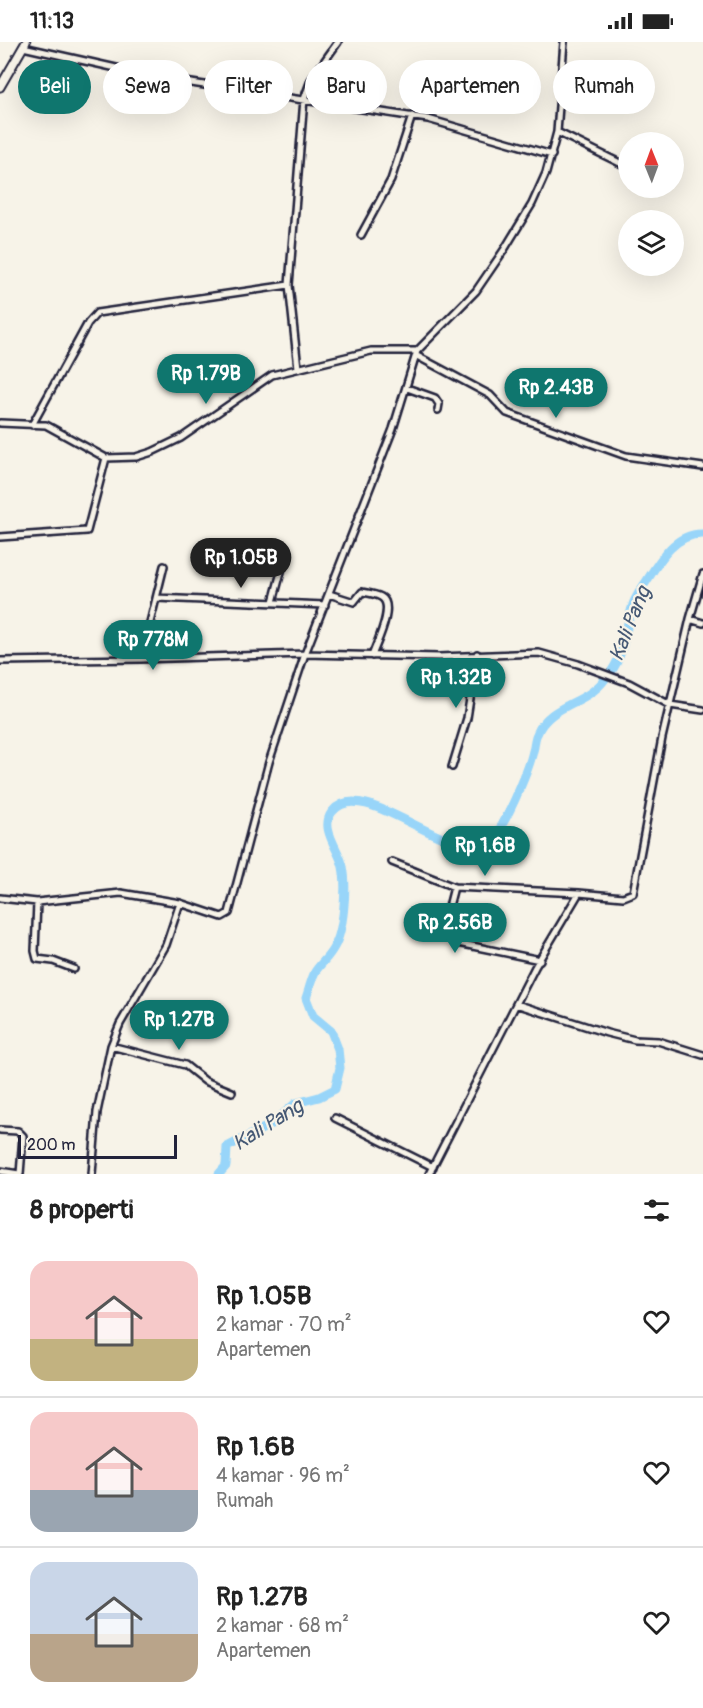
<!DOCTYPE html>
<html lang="id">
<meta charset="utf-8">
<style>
:root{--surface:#fff;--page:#f6f6f6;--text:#222;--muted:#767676;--line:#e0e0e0;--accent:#0f766e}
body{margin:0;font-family:Pangolin,sans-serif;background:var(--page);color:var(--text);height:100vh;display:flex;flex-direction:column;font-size:22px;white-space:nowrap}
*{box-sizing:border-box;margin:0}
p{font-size:20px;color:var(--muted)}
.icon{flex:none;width:33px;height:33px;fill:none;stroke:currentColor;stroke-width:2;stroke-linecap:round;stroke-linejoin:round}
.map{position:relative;height:1132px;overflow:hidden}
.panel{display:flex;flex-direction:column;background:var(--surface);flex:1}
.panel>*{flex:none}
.hud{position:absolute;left:18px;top:18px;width:668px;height:54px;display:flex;gap:12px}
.needle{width:39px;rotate:359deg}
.buttons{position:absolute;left:618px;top:90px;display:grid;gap:12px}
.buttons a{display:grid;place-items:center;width:66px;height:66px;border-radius:50%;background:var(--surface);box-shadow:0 6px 24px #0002;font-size:30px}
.scale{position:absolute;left:18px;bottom:15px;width:159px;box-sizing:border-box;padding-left:6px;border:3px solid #22223b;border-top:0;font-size:16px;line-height:21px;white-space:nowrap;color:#22223b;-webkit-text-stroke:4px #f7f3e8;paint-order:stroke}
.price{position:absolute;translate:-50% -51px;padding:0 14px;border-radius:21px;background:var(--accent);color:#fff;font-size:20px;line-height:39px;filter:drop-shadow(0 2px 3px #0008)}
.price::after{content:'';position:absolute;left:50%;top:36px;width:18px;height:14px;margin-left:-9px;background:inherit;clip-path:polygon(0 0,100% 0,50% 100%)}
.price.on{background:#222;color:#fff}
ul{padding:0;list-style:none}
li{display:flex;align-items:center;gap:18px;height:150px;padding:0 30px}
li+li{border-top:2px solid var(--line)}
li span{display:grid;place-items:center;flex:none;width:168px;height:120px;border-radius:18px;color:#555}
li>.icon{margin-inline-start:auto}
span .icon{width:72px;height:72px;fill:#fffc;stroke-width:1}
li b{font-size:26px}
h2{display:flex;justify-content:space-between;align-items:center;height:72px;padding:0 30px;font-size:26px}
.chip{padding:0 21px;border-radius:27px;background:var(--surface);box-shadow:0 6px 24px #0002;font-size:21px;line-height:54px}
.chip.on{background:var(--accent);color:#fff}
.status{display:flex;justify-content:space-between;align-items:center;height:42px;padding:0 30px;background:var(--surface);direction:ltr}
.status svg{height:16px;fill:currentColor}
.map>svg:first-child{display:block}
</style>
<div class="status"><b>11:13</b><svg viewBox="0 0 49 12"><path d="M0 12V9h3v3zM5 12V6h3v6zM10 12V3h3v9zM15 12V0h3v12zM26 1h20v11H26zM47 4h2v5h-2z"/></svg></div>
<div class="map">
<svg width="703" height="1132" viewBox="0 0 703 1132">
<rect width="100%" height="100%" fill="#f7f3e8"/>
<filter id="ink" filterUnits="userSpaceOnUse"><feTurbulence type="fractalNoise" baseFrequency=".0167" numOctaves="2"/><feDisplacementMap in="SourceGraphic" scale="12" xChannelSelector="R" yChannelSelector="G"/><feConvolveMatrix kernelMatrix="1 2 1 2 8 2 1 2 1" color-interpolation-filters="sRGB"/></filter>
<g filter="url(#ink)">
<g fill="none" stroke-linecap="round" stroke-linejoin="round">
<path stroke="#98d5f9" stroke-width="9" d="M611 630C626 609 625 583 634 560 637 553 642 546 646 540 659 519 675 491 703 492
M219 1132 226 1124 227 1105 272 1082 296 1061 319 1055 335 1047 340 1026 338 1007 331 989 313 974 306 956C309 948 311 938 315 930 321 921 329 915 334 905 344 889 347 844 343 825 340 808 319 787 332 770 362 731 447 821 487 801 502 794 529 727 533 709 535 704 534 697 537 692 549 662 586 663 605 637"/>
<g stroke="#22223b" stroke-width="10">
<path id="minor" d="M23 5 165 37 428 77 552 113
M560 45 609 42
M557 90 628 125
M361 193 391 138 412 74
M417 314 490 353 507 371 626 414 703 425
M298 326 289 243 304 57 311 38 338 0
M407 346 435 356 439 362 438 368
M0 381 46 383 106 416 136 415 152 410 181 396 272 333 371 309H417
M32 383 88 281 97 271 289 243
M0 495 87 489 106 416
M329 552 354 560 362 550C368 551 376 552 381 555 396 563 376 602 372 614
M156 556 325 563
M273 560 282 526
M690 577 703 532
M141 617 164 524
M0 619 141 617 305 612 439 615 539 611 578 622 629 641 670 663 703 668
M452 725 467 676 477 612
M392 820 454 845 579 851
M454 845 444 884 445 893 458 901 540 918
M0 856 37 860 121 851 180 861
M37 860 35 909 37 917 53 919 74 927
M516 962 607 991 635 998 658 999 703 1013
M111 1004 185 1023 205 1039 232 1050
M335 1076 433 1125
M0 1088 18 1089 23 1094 20 1132
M0 1129 19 1132
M92 1132 97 1070 111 1004 120 982 166 903 180 861 222 875 229 871 269 720 305 612 393 387 417 309 476 249 504 208 532 162 546 131 557 90 564 0
M429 1132 535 925 579 851 623 855 633 851 662 696 690 577 703 581"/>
</g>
<g stroke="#22223b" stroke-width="11">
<path id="tertiary" d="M0 45 26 0"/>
</g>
<use href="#minor" stroke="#f7f3e8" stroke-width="5"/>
<use href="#tertiary" stroke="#f7f3e8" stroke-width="7"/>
</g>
</g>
<g text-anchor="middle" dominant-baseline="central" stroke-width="4.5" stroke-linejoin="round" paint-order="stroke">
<g font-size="21" font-style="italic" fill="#455874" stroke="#f7f3e8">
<text transform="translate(630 582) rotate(-68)">Kali Pang</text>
<text transform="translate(268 1083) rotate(-32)">Kali Pang</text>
</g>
</g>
</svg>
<div class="buttons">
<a><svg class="needle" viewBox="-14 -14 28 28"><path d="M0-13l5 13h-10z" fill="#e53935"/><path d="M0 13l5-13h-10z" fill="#767676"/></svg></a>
<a><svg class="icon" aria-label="layers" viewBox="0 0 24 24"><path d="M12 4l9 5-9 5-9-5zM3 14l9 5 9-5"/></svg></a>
</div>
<div class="scale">200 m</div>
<b class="price" style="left:206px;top:363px">Rp 1.79B</b>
<b class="price" style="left:556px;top:377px">Rp 2.43B</b>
<b class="price on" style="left:241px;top:547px">Rp 1.05B</b>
<b class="price" style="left:153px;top:629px">Rp 778M</b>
<b class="price" style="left:456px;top:667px">Rp 1.32B</b>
<b class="price" style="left:485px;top:835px">Rp 1.6B</b>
<b class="price" style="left:455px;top:912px">Rp 2.56B</b>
<b class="price" style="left:179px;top:1009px">Rp 1.27B</b>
<div class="hud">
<a class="chip on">Beli</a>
<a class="chip">Sewa</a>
<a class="chip">Filter</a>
<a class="chip">Baru</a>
<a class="chip">Apartemen</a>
<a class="chip">Rumah</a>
</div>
</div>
<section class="panel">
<h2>8 properti<svg class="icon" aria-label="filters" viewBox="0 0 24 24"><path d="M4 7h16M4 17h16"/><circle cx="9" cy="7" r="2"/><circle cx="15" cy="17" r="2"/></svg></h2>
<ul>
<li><span style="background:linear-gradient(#f6c9c9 65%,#c2b280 0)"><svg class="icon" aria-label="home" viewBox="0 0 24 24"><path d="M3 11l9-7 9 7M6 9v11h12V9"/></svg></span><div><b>Rp 1.05B</b><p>2 kamar · 70 m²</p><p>Apartemen</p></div><svg class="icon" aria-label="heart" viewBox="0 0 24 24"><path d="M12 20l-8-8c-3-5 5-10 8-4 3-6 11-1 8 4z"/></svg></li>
<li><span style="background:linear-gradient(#f6c9c9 65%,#9aa5b1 0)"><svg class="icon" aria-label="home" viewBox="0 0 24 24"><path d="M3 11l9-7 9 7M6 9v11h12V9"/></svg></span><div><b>Rp 1.6B</b><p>4 kamar · 96 m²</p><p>Rumah</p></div><svg class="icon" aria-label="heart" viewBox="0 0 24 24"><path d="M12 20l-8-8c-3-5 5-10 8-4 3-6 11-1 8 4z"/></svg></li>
<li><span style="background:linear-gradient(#c9d6e8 60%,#b9a48a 0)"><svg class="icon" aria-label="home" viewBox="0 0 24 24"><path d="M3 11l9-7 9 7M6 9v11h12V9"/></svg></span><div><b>Rp 1.27B</b><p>2 kamar · 68 m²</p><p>Apartemen</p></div><svg class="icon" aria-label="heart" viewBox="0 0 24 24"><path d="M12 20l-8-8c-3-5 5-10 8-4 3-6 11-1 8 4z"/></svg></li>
</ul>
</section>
